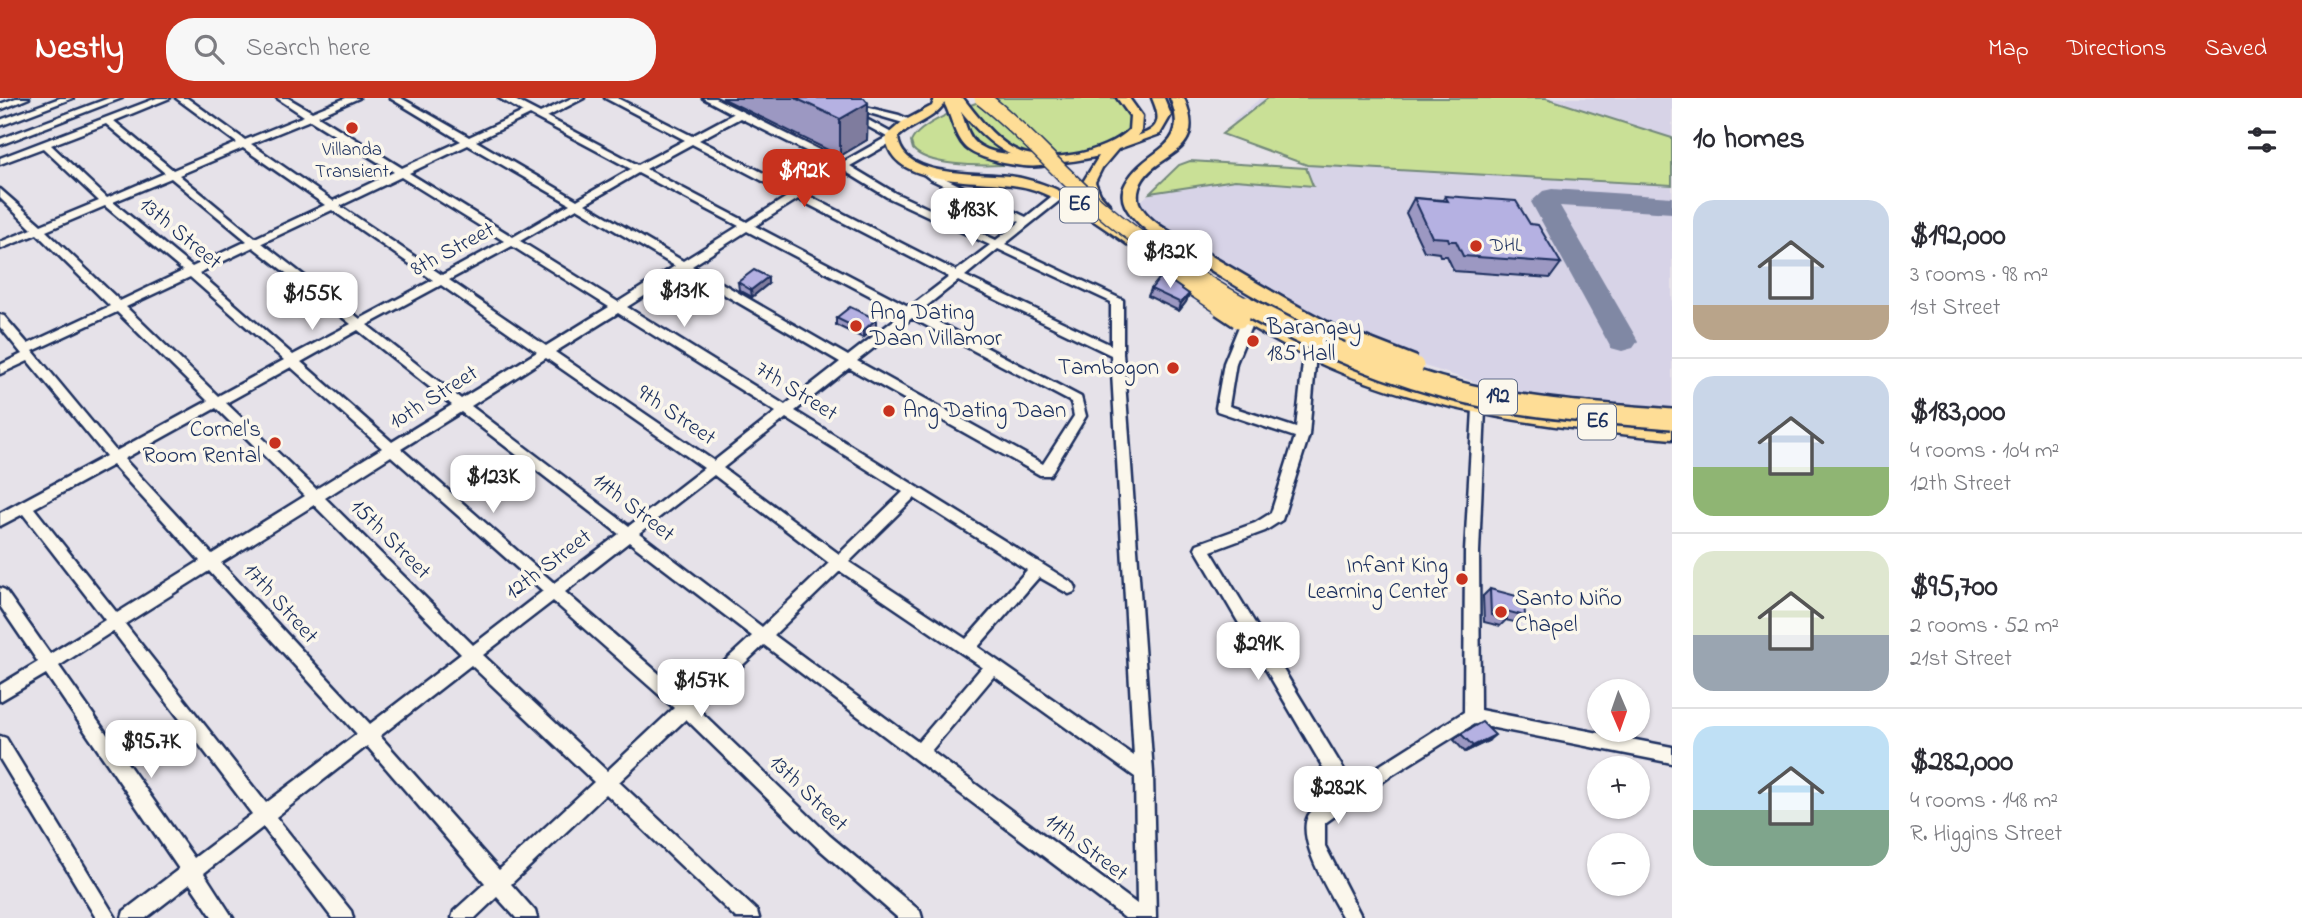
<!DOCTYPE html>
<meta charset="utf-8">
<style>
:root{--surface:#fff;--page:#f7f7f7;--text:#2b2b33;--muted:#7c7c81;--line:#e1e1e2;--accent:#c8321e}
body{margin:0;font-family:"Indie Flower",sans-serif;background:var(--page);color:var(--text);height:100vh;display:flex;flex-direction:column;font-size:26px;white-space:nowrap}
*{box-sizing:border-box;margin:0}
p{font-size:23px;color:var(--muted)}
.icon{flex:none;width:38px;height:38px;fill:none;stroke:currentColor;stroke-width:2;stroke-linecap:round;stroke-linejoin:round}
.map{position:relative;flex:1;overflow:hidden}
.drawer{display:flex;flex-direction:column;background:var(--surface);width:630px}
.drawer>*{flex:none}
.needle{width:46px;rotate:178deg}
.buttons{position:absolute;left:1587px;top:581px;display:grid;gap:14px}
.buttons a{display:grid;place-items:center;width:63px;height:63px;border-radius:50%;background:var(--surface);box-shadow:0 2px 5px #0004;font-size:35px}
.price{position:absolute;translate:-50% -60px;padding:0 16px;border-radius:14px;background:#fff;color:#222;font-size:23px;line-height:46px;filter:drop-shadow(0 2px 4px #0008)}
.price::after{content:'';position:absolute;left:50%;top:42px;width:21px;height:16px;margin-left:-10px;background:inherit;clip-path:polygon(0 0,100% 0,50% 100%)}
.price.current{background:var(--accent);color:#fff}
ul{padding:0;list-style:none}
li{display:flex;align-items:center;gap:21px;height:175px;padding:0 21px}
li+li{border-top:2px solid var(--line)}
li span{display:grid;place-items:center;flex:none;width:196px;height:140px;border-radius:21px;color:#555}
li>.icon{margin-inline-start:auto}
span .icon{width:84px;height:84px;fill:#fffc;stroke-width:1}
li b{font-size:30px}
h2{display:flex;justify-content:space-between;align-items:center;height:84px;padding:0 21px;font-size:30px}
header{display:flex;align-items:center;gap:42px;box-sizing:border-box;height:98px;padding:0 35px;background:var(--accent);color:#fff}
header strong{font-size:33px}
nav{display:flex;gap:38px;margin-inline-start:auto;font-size:24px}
.search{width:490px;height:63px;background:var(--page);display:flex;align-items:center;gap:18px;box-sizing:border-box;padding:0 24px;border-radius:28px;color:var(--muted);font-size:26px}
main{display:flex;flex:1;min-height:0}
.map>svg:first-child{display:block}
</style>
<header>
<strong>Nestly</strong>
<div class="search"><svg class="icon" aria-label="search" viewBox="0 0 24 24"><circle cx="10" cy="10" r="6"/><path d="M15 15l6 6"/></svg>Search here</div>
<nav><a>Map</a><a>Directions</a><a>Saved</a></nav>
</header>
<main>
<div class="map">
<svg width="1672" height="820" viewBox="0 0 1672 820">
<rect width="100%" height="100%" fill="#e6e2e9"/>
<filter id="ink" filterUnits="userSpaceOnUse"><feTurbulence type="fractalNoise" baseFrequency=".0143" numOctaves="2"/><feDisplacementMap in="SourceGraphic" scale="14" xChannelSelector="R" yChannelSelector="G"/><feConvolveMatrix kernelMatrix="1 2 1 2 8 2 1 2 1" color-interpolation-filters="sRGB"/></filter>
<g filter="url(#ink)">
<path fill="#d7d3e7" d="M1261 0H1672V313L1528 296 1488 288 1383 255 1157 133 1136 108 1179 67 1190 63 1306 70 1312 57 1231 24Z"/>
<path fill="#c9e096" stroke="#72887a" stroke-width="2" d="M990 0H1117L1123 5 1132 20C1131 25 1130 31 1126 35 1102 65 939 82 913 51L911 44C919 24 970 7 990 0Z
M1268 0H1546L1672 40V87L1307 67 1222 36Z
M1190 63 1306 70 1313 88 1235 82 1150 95 1179 67Z"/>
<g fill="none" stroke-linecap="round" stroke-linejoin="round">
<path fill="#8088a4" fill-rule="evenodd" d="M1552 91 1672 99V115L1560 108 1638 243 1633 250 1622 253 1611 250 1531 104 1543 93Z"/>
<g stroke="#1b2f5e" stroke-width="5">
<path id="minor" d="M16 0H29L0 12V6Z
M60 0H73L0 28V22Z
M109 0H122L0 47V41Z
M157 0H170L114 23 173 72 237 45 176 0H187L245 42 304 18 277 0H288L312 14 346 0H359L318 18 402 70 461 43 390 0H401L469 39 523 14 499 0H511L540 15 572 0H584L547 19 638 67 685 42 605 0H617L692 38 733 16 703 0H715L843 64 887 39 816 0H828L897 38 894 43 850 68 895 95 996 142 1020 124 930 81 921 74V70H927L938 77 1026 119 1056 95H1064V99L1005 146 1123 202V255L1153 675 1156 820H1125L764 547 697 610 830 738 920 813 922 820H898L818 750 686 621 619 684 757 813 759 820H736L606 696 511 786 535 813 537 820H516L497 799 475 820H452L454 813 485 785 367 648 276 719 351 813 353 820H332L263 729 204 775 233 820H213L190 786 146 820H122L124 813 179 771 46 576 0 603V587L38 564 0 508V490L5 492 50 556 105 522 23 416 0 428V415L106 358 28 263 0 276V267L22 256 0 229V217L4 218 28 246 110 208 37 136 0 151V144L32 131 0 100V91L41 127 99 103 43 50 0 66V60ZM530 17 631 71 577 102 476 43ZM740 20 836 68 797 92 699 42ZM310 22 394 74 333 103 251 46ZM106 26 165 75 107 100 51 47ZM692 46 790 97 747 124 646 71ZM468 47 570 106 513 139 409 75ZM243 50 325 107 255 140 179 77ZM843 72 887 99 990 147 956 173 805 96ZM638 75 739 128 683 163 585 106ZM401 79 504 143 442 177 340 108ZM171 80 247 143 192 169 113 104ZM798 101 949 179 910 209 755 128ZM105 108 183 173 120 203 46 133ZM577 110 675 168 618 204 520 143ZM332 112 433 182 360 221 262 145ZM747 133 903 215 848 258 692 168ZM512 148 609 209 546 248 449 182ZM253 149 351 226 293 257 199 175ZM998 151 1111 204V247L965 178ZM684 173 840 264 785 307 627 209ZM190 179 284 262 218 298 126 209ZM958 183 1111 257 1134 658 978 549 1039 479 1069 496 1074 494 1076 490 1074 486 795 313 849 270 1040 377H1050L1086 318 1081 299 919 214ZM441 187 537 254 461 301 367 227ZM117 214 208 303 116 353 33 253ZM618 215 776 314 714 363 555 254ZM912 220 1071 304 1074 318 1043 366 857 263ZM358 232 452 307 392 344 301 264ZM546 260 704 370 629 428 471 308ZM291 269 382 350 316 391 226 305ZM216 310 305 398 212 456 124 361ZM461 314 619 436 554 485 401 351ZM786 320 903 394 839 456 723 370ZM391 358 543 493 473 547 325 400ZM113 367 200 463 117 515 34 410ZM714 377 829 465 762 529 639 435ZM914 400 1027 472 966 541 849 464ZM314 407 461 556 370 626 221 465ZM629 444 752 538 686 599 565 494ZM209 473 357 636 266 705 125 526ZM840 473 982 569 918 644 774 537ZM553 503 674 610 607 673 483 557ZM113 533 252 716 194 760 59 568ZM471 567 594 684 499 772 380 638ZM994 578 1135 679 1137 806 931 653Z
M849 5 899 17 915 24 910 27 849 9Z
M1248 217 1254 221 1236 265 1229 308 1296 330 1304 255 1306 252H1314L1316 255 1309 337 1282 422 1265 433 1211 453 1352 685 1464 614 1465 454 1473 311 1479 306 1485 311 1479 454 1480 612 1672 649V665L1474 626 1392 677 1325 725V748L1362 820H1343C1332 799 1291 735 1311 714 1318 706 1330 701 1338 695L1195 450 1197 446 1255 425 1271 415 1295 339 1217 313 1216 310 1224 265 1242 221Z
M0 638 6 640 116 820H96L0 661Z"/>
</g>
<g stroke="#1b2f5e" stroke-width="5">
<path id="major" d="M935 0H947C939 20 914 25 898 39 902 85 989 72 1021 80 1080 93 1127 135 1176 168V174H1166C1124 145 1083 110 1035 92 996 77 890 96 886 38L902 24 932 8Z
M951 0H963C977 18 992 38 1012 50 1043 68 1104 56 1129 32L1130 18 1117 0H1129L1142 18 1141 33 1137 38C1161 31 1161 21 1152 0H1164L1171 17 1160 36 1118 51 1102 70 1095 84 1100 96 1110 107 1104 111 1089 100 1083 84 1099 58C1025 75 996 60 951 0Z
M1229 205 1286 237 1339 262 1442 295 1555 316 1672 329V341C1555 330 1436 316 1328 269 1291 253 1258 233 1224 213L1222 210 1224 207Z"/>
</g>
<g stroke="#1b2f5e" stroke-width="5">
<path id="highway" d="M941 0H955C964 13 964 34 976 45 999 64 1042 51 1055 63 1041 76 980 63 966 50 952 36 952 15 941 0Z
M1170 0H1184C1210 61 1151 53 1139 90 1137 97 1137 104 1142 110 1153 127 1177 137 1193 147 1249 180 1303 213 1361 241L1364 245 1361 249H1349C1294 223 1241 192 1190 159 1170 147 1148 137 1133 119 1124 109 1119 97 1126 85 1146 48 1192 53 1170 0Z"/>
</g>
<use href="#minor" fill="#fbf7ec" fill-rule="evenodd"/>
<use href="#major" fill="#fedd96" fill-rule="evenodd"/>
<use href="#highway" fill="#fedd96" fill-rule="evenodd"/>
<g stroke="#1b2f5e" stroke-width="18" stroke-linecap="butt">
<path id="highway-bridge-far1" d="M982 0C1024 32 1057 73 1097 107 1142 146 1196 181 1249 210
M1175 178 1223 210"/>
</g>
<g stroke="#1b2f5e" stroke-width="24" stroke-linecap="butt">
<path id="highway-bridge" d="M1221 208 1239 220
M1246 208C1325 251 1407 285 1496 302 1554 313 1613 316 1672 321
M1355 245 1414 268"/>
</g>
<use href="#highway-bridge-far1" stroke="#fedd96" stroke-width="15"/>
<use href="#highway-bridge" stroke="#fedd96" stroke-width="19"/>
</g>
<path fill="#9c98c2" stroke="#1b2f5e" stroke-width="2" d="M722 0H864L868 5 867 42 840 58Z
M1445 98 1530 126 1561 165 1550 180 1454 173 1447 158H1440L1439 155 1424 153 1406 115 1414 100 1443 102Z
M738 184 768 186 752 199 739 192Z
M1151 191 1189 196 1186 204 1179 213 1148 198Z
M836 220 876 229 863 240 836 227Z
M1490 491 1525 518 1518 525 1506 522 1500 528 1484 524 1483 498Z
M1461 636 1488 643 1465 654 1454 642Z"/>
<path fill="#7f7c9e" stroke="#1b2f5e" stroke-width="2" d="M868 5 867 42 840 58V21Z
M768 179V186L752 199 751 192Z
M1189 196 1186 204 1179 213 1181 205Z
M876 221V229L863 240V233Z
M1495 637 1488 643 1465 654 1473 648Z"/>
<path fill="#b5b1e2" stroke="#1b2f5e" stroke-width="2" d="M795 0H864L868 5 840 21Z
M1445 98 1516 103 1530 126 1538 127 1561 165 1463 158 1456 143H1449L1448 140 1432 139 1414 100 1448 103Z
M754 172 768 179 751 192 738 184Z
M1162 177 1189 196 1181 205 1151 191Z
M850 209 876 221 863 233 836 220Z
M1490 491 1524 500 1525 518 1506 513 1507 522 1491 517Z
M1482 624 1495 637 1473 648 1461 636Z"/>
</g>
<g fill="#c8321e" stroke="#fbf7ec" stroke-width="2.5">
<circle cx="352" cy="30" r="7"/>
<circle cx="1476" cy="148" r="7"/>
<circle cx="856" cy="228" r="7"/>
<circle cx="1253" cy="243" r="7"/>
<circle cx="1173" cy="270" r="7"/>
<circle cx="889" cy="313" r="7"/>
<circle cx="275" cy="345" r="7"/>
<circle cx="1462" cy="481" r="7"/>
<circle cx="1501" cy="514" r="7"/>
</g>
<g text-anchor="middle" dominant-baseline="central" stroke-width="7" stroke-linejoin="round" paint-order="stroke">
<g font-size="19" fill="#1b2f5e" stroke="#fbf7ec">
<text x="352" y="52">Villanda<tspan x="352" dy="22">Transient</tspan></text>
<text x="1490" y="148" text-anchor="start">DHL</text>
</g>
<g fill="#fbf7ec" stroke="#5e6b89" stroke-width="2">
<rect x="1060" y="89.5" width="38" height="35" rx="5"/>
<rect x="1479" y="281.5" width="38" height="35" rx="5"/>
<rect x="1578" y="306.5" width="38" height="35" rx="5"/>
</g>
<g font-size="21" font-weight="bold" fill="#1b2f5e">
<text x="1079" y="107">E6</text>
<text x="1498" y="299">192</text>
<text x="1597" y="324">E6</text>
</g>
<g font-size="23" fill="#1b2f5e" stroke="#fbf7ec">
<text transform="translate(180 136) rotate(40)">13th Street</text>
<text transform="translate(453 152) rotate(-28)">8th Street</text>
<text transform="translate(796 294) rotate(32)">7th Street</text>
<text transform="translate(434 300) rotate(-32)">10th Street</text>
<text transform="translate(676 318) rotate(34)">9th Street</text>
<text transform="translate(633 410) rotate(38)">11th Street</text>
<text transform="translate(390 442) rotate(45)">15th Street</text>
<text transform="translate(549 467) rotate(-37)">12th Street</text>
<text transform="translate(280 506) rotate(48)">17th Street</text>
<text transform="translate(808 696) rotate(44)">13th Street</text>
<text transform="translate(1086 750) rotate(37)">11th Street</text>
</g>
<g font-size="23" fill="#1b2f5e" stroke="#fbf7ec" text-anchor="start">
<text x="870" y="215">Ang Dating<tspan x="870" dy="26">Daan Villamor</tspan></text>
<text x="1267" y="230">Barangay<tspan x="1267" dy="26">185 Hall</tspan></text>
<text x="1159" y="270" text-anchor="end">Tambogon</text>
<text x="903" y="313">Ang Dating Daan</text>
<text x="261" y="332" text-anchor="end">Cornel's<tspan x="261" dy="26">Room Rental</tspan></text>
<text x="1448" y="468" text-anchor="end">Infant King<tspan x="1448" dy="26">Learning Center</tspan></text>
<text x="1515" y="501">Santo Niño<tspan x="1515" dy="26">Chapel</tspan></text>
</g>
</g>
</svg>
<div class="buttons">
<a><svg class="needle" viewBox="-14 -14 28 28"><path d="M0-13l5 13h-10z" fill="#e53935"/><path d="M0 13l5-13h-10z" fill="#7c7c81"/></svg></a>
<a>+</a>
<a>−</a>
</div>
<b class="price current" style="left:804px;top:111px">$192K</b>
<b class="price" style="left:972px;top:150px">$183K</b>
<b class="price" style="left:1170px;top:192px">$132K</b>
<b class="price" style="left:684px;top:231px">$131K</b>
<b class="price" style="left:312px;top:234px">$155K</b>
<b class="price" style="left:493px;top:417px">$123K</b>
<b class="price" style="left:1258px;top:584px">$291K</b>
<b class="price" style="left:701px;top:621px">$157K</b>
<b class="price" style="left:151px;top:682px">$95.7K</b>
<b class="price" style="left:1338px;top:728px">$282K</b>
</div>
<section class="drawer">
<h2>10 homes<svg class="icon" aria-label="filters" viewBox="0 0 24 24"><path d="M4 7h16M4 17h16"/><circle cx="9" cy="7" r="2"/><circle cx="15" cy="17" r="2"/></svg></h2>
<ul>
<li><span style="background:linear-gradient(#c9d6e8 75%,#b9a48a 0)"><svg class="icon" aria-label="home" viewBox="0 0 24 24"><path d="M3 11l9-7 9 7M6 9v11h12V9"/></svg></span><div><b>$192,000</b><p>3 rooms · 98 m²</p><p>1st Street</p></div></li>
<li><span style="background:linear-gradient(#c9d6e8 65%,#8fb573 0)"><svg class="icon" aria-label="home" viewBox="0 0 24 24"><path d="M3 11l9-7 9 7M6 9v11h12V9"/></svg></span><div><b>$183,000</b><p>4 rooms · 104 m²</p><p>12th Street</p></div></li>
<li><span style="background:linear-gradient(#dfe7d0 60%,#9aa5b1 0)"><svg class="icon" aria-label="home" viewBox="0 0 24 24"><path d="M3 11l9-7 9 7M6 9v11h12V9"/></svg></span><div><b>$95,700</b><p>2 rooms · 52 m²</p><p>21st Street</p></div></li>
<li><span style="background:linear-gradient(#bfe0f5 60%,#7fa58c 0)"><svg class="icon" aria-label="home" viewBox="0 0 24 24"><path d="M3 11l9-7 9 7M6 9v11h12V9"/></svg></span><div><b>$282,000</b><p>4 rooms · 148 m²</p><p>R. Higgins Street</p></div></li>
</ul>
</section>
</main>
